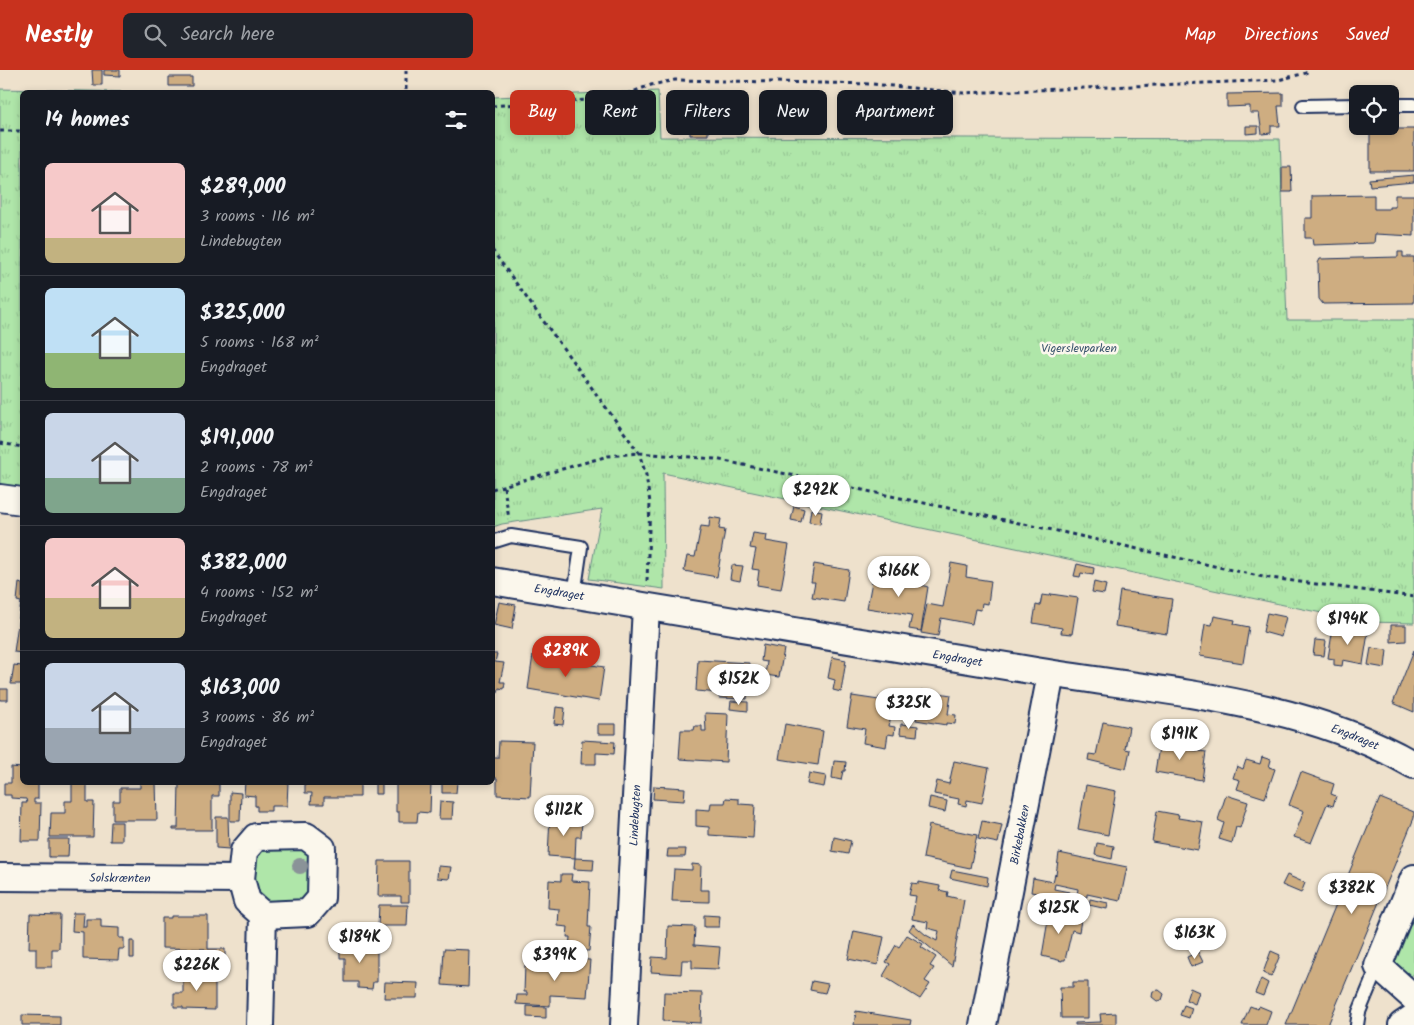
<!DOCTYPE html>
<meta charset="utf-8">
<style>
:root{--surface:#171b24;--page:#20242c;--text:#f1f3f6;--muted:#9ea1a6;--line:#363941;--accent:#c8321e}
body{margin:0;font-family:Kalam,sans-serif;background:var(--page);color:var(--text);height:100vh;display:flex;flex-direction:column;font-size:19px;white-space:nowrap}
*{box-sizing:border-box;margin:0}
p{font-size:16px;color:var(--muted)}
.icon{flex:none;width:28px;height:28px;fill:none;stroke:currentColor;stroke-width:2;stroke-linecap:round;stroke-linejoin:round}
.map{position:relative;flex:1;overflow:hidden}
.drawer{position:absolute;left:20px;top:20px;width:475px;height:695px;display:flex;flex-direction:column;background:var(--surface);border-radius:8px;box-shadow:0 2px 8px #0003}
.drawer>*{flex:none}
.hud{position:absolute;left:510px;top:20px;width:475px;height:45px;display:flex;gap:10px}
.buttons{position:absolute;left:1349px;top:15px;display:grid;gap:10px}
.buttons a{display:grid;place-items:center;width:50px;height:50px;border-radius:8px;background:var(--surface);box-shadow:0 2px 8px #0003;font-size:25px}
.price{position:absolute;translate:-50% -42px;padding:0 11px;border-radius:18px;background:#fff;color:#222;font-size:16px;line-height:32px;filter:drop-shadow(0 1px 2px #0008)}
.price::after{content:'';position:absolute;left:50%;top:30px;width:15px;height:11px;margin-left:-8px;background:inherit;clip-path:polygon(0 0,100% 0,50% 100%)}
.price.current{background:var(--accent);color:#fff}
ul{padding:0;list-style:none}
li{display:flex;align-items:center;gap:15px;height:125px;padding:0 25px}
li+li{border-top:1px solid var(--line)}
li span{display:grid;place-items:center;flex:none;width:140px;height:100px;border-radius:8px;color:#555}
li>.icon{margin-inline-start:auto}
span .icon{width:60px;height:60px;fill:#fffc;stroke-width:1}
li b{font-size:21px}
h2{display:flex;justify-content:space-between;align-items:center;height:60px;padding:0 25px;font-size:21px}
.tag{padding:0 18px;border-radius:8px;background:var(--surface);box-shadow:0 2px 8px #0003;font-size:18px;line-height:45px}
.tag.current{background:var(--accent);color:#fff}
header{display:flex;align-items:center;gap:30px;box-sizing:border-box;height:70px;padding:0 25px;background:var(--accent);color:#fff}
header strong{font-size:24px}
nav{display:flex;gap:28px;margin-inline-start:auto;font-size:18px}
.search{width:350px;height:45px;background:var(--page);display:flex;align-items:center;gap:12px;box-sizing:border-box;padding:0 18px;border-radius:8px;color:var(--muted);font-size:19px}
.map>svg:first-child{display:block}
</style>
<header>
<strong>Nestly</strong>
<div class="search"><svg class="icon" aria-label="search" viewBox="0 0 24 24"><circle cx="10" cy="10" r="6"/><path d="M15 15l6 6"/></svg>Search here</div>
<nav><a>Map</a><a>Directions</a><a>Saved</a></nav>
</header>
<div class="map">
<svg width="1414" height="955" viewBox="0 0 1414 955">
<defs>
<pattern id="park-tufts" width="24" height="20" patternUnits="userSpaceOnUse" patternTransform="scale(1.25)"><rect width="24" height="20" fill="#afe6a9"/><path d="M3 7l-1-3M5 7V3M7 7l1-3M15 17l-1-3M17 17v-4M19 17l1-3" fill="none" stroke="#96c694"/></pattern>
</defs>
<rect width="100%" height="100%" fill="#eee1cc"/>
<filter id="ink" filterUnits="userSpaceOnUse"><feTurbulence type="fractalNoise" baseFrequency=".02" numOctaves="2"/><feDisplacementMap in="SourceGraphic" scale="10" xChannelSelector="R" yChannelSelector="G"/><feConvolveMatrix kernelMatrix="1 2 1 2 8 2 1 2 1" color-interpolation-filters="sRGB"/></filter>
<g filter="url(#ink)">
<path fill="#afe6a9" stroke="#658a84" d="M260 776 309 780V829L267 836 251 819 255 779Z
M1414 844V904L1407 909 1393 894Z"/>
<path fill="url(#park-tufts)" stroke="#658a84" d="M0 19 137 22H22V423L0 419Z
M658 21 660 67 1280 69 1287 250H1414V553L1364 552 663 403 664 519 589 509 602 439 502 454 493 457V27Z"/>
<path fill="#cead81" stroke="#1b2f5e" d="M92 0H102V15H93Z
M104 0H120V6L104 5Z
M169 7H192V16H169Z
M1283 23V36H1278L1280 56H1271V63L1262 64 1259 43H1250V36L1227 37V24Z
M690 34H708V65H690Z
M1246 56H1258V63L1246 64Z
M1370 59H1414V101H1370Z
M1282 97H1291L1292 122H1282Z
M1414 105V112L1370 116 1369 109Z
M1374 125V139H1389V137H1395V125H1414V166L1375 164 1374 173 1313 175 1312 168H1305V148H1312V126Z
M1398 182H1403V187H1414V233L1323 234 1319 229 1318 193 1320 189 1398 187Z
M794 436 804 439 801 452 791 450Z
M811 439 822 441 820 454 809 452Z
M710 447 721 449 719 459 725 460 717 507 684 501 687 486 695 487 701 456 709 457Z
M753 463 767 465 766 471 789 475 781 519 757 515 759 500 752 499 756 479 750 478Z
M951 493 967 496 966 507 991 511 988 534 982 533 981 540 975 539 972 554 941 548 938 566 921 563 927 534 943 537Z
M814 494 849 500 844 532 812 527 815 512H811Z
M1077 494 1094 498 1093 505 1081 503 1080 507 1074 506Z
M732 495 743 496 740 511 730 509Z
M889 504 907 507V511L928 517 921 561 909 559 912 545 867 538 873 506 888 509Z
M1094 512 1106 515 1104 524 1092 522Z
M19 513 22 514V583L14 582 21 532 17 531Z
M1120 521 1172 529 1167 564 1115 556Z
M1051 524 1078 528 1072 564 1061 563 1062 558 1033 553 1036 535 1040 536 1042 525 1050 526Z
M499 532 516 535 512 559 494 555Z
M1267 543 1286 547 1281 567 1263 562Z
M1214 546 1235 550 1234 554 1249 557 1243 593 1200 586 1205 554 1212 555Z
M1391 555H1406V571L1391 572Z
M1333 558 1368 563 1363 594 1343 590 1342 596 1334 595V589L1328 588Z
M1315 570 1326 571 1324 586 1313 585Z
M763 575 784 579 779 607 765 605 767 592 761 591Z
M1371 578 1387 580 1385 598 1368 595Z
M1414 580V642L1393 633Z
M492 584H497L495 592 504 593 500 612H505L504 619 499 618 498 623 492 622Z
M533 585 604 597 599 631 528 619Z
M832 587 846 590 841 622 833 620 835 610 828 608Z
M698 590 749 593 747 629 719 628 720 623 696 621Z
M14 595 22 596V614H11Z
M0 619H8V630H0Z
M921 620 951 625 948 644 956 645 955 654 946 653V655L916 650Z
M852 626 879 630V627L894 630 889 656 895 657 894 665 888 664 886 677 863 673 865 659 847 656Z
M731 631 748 632V641L730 639Z
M556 637 565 638 563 655 554 654Z
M705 643 728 644 726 692 679 689 681 660H694L695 656H702V661H706Z
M1103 652 1129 657 1125 679 1130 680 1126 699 1088 690 1089 684 1096 685Z
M598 654H616V664H598Z
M785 654 823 661 818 695 779 689Z
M901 654 918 656 917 666 900 664Z
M582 670 615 672 614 684 596 683V694H581Z
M499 671 533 672 530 727 497 725V708H492V688H498Z
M1160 671 1187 675 1186 679 1206 682 1202 710 1155 702Z
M1262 687 1271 690 1269 697 1275 699 1265 728 1237 719 1240 710 1233 708 1237 696 1243 699 1246 690 1260 694Z
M834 691 846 692 845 701H843L841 710 832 708Z
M954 691 989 698 982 733 967 730 966 736 958 734 959 729 934 724 937 711 949 714Z
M11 697 22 698V712H38V729H34V733H41L40 771H21L22 733H27L26 729 11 728V725H4V713H11Z
M1301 702 1334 714 1331 724 1336 726 1333 736 1327 734 1311 773 1294 767 1304 741 1289 735Z
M809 703 826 706 824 717 807 714Z
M72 712H87V732H94L93 767H50L51 743H65V731H72Z
M140 712H156L157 750H113V731H120V718H140Z
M193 712 219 714V726H212V760H173V758H178L179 713Z
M245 712H288L287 736H271V741H257V736H255V726L244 725Z
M323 712H360V727H324V734H311L312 723H305V714H322Z
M375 712H382V724H375Z
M396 712H431L430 743 418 742 417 752H399V742H396Z
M442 712H457L456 723H442Z
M1086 715 1116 721 1108 765 1078 759Z
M654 716 685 718 684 731 653 729Z
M230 722 241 723 240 751H230Z
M1226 725 1248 732 1240 758 1236 757 1232 773 1219 769 1224 753 1218 750Z
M930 727 947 731 945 742 928 738Z
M726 728 739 729V734L755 735 753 768 709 765V757L696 756V739L710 740 711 733H725Z
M1380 728 1414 742V748L1328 955H1286Z
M440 731 453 732 452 749H439Z
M1157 741 1179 745 1178 748 1203 752 1198 780 1152 772Z
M216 747H228L229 779 216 778Z
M550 747 582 749 581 767H576L575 788 548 786Z
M982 751 1002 755 998 773 978 769Z
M111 752H122V771H110Z
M929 755 977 765 970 798 923 788Z
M834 767 851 771 848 784 832 781Z
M49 769H69L68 787H49Z
M1097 773 1114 776 1112 789 1095 785Z
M668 779H686L685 787H667Z
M1059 783 1127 797 1120 831 1087 824V827L1077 825 1078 819 1055 814 1054 819 1069 822 1067 829 1031 822 1033 808 1053 812 1055 804 1056 805Z
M575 788 594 789 593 800 574 799Z
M379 791H409V832H401V826H378Z
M692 794 701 795 700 820H709V832L672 831 674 799 692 800Z
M438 796 451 797 449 809 437 808Z
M952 800 988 807 987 816 950 808Z
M561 804H572L571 811 590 812 588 857H591L589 881 569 880 570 867H567L568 857 558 856 559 839 548 838 549 810 561 811Z
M1287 805 1305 813 1301 823 1282 815Z
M919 812 940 816 939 820 948 822 947 826 964 830 952 896 909 860 913 854 926 865 937 871 939 861 927 858 928 852 912 849 916 826 909 825 912 813 919 814Z
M1090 829 1108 833 1107 839 1089 835Z
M379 835H408L407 856H378Z
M1063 839 1071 841 1070 848 1081 850 1079 862 1072 860 1065 890H1062V891L1042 886 1049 844 1062 846Z
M73 843H84L83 857H86V849H101V857L119 858V868H124V879H119L118 890 83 889V862L72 861Z
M30 844 60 845 59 879H52V897H36V878H29Z
M704 845 720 846 719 857H704Z
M171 846H208V879H225V889H205V879L162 878V848H171Z
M668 856 695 857 694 875 720 877 718 899 692 898V890H682L681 904 651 902 652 887 667 888Z
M854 861 884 867 878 895 848 889Z
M907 865 923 874 921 877 936 887 930 896 934 898 925 911 930 914 920 929 883 906 890 894 886 892 896 875 899 877Z
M130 871H134V888H130Z
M345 873 377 874V912H373L372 919 358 918V912H345V888H340V876H345Z
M444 879 469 880 468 917 442 915Z
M1271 881 1280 885 1271 907 1263 903Z
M1198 882 1203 892 1191 897 1187 887Z
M569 889 590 890 587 927 550 925V936L516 934 517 925H527V922H524L525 895 569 897Z
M183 902 215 903V940L183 939V937H174V923H183Z
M1261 909 1268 913 1263 926 1255 923Z
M812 911 828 914 825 923 810 920Z
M385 912 418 913 417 928H384Z
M1073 912H1088V948H1061L1060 917H1073Z
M1190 918 1199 922 1195 934 1186 930Z
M1159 920 1164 924 1162 930 1157 931 1152 927 1153 921Z
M664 922 702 923 701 953 663 951Z
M1184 935 1192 938 1189 948 1180 945Z
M527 936 546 937V948L527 947Z
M1250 936 1258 939 1259 936 1271 941 1266 955H1242Z
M856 941 911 950 910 955H854Z
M1116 943V955H1075V953L1101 952 1100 944Z
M22 945 60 946V955H22Z"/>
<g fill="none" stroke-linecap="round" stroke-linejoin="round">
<g stroke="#1b2f5e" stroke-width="16">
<path id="lane" d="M1390 35H1414
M1303 36 1358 35
M492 472 511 466 581 477 574 525
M1357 955 1359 942 1378 896"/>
</g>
<g stroke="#1b2f5e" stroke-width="30">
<g id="street">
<path d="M0 428 22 431"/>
<path id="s1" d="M492 511C672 541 851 571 1030 600 1160 622 1298 628 1414 695"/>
<path d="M306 766 322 778 321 828 308 843 263 845 247 831 241 809 244 781 256 767Z"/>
<path id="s2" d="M0 807 241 809"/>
<path d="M1414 808 1378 896 1414 928"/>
<path d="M260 955 263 845"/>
<path id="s3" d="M624 955 646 537"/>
<path id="s4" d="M983 955 1051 604"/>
<path d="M1402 955 1414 947"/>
</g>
</g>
<path stroke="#1b2f5e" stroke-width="3" stroke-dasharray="4 4" stroke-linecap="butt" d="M406 0V22
M492 36 555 31 596 30 624 25 651 15 675 10 872 14 963 23 1278 10 1306 3 1308 0
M0 61H22
M492 180 639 383 646 405 650 433 647 511
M0 373 22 377
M504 417 509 449
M492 419 608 386 639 383 715 389 1062 462 1263 507 1414 527"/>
<use href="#lane" stroke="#fbf7ec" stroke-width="12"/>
<use href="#street" stroke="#fbf7ec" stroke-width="26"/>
</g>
<circle fill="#8a9398" cx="300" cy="796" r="8"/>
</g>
<g text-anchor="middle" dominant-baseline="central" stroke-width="5" stroke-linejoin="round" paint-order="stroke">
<g font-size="12" fill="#39546d" stroke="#fbf7ec">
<text x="1079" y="278">Vigerslevparken</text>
</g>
<g font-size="12" fill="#1b2f5e" stroke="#fbf7ec">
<text stroke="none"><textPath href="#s1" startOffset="68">Engdraget</textPath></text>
<text stroke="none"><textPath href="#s1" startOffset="472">Engdraget</textPath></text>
<text stroke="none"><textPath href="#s1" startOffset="878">Engdraget</textPath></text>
<text stroke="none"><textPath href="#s3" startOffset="210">Lindebugten</textPath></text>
<text stroke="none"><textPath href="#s4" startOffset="194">Birkebakken</textPath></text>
<text stroke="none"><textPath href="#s2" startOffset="120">Solskrænten</textPath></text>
</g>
</g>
</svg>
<div class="buttons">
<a><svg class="icon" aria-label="locate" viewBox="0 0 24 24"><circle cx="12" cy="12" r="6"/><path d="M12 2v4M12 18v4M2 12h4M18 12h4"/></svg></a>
</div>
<b class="price" style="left:816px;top:447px">$292K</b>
<b class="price" style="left:899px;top:528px">$166K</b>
<b class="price" style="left:1348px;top:576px">$194K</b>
<b class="price current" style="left:566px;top:608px">$289K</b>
<b class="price" style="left:739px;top:636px">$152K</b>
<b class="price" style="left:909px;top:660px">$325K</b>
<b class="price" style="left:1180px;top:691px">$191K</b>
<b class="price" style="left:564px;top:767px">$112K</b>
<b class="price" style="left:1352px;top:845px">$382K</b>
<b class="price" style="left:1059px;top:865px">$125K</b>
<b class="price" style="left:1195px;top:890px">$163K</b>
<b class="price" style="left:360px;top:894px">$184K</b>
<b class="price" style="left:555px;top:912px">$399K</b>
<b class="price" style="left:197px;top:922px">$226K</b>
<div class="hud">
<a class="tag current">Buy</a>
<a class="tag">Rent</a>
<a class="tag">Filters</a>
<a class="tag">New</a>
<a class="tag">Apartment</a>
</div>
<section class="drawer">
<h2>14 homes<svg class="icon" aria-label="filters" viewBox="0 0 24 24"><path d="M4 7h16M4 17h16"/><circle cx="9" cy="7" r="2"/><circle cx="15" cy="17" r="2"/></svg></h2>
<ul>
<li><span style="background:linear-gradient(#f6c9c9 75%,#c2b280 0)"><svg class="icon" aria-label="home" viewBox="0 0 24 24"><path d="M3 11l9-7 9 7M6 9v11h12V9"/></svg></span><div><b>$289,000</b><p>3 rooms · 116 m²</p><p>Lindebugten</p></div></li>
<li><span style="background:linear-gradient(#bfe0f5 65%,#8fb573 0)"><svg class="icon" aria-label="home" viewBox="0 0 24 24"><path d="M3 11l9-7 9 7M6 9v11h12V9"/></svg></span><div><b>$325,000</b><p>5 rooms · 168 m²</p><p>Engdraget</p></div></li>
<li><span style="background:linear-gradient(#c9d6e8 65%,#7fa58c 0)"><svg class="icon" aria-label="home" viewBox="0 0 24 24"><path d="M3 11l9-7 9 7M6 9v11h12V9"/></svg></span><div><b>$191,000</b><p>2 rooms · 78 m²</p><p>Engdraget</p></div></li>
<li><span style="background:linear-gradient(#f6c9c9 60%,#c2b280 0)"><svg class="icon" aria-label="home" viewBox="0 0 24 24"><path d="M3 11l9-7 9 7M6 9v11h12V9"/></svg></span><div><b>$382,000</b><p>4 rooms · 152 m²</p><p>Engdraget</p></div></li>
<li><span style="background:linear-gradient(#c9d6e8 65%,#9aa5b1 0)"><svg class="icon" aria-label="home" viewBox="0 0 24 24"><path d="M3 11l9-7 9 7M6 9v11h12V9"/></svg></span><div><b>$163,000</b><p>3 rooms · 86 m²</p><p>Engdraget</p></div></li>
</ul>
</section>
</div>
